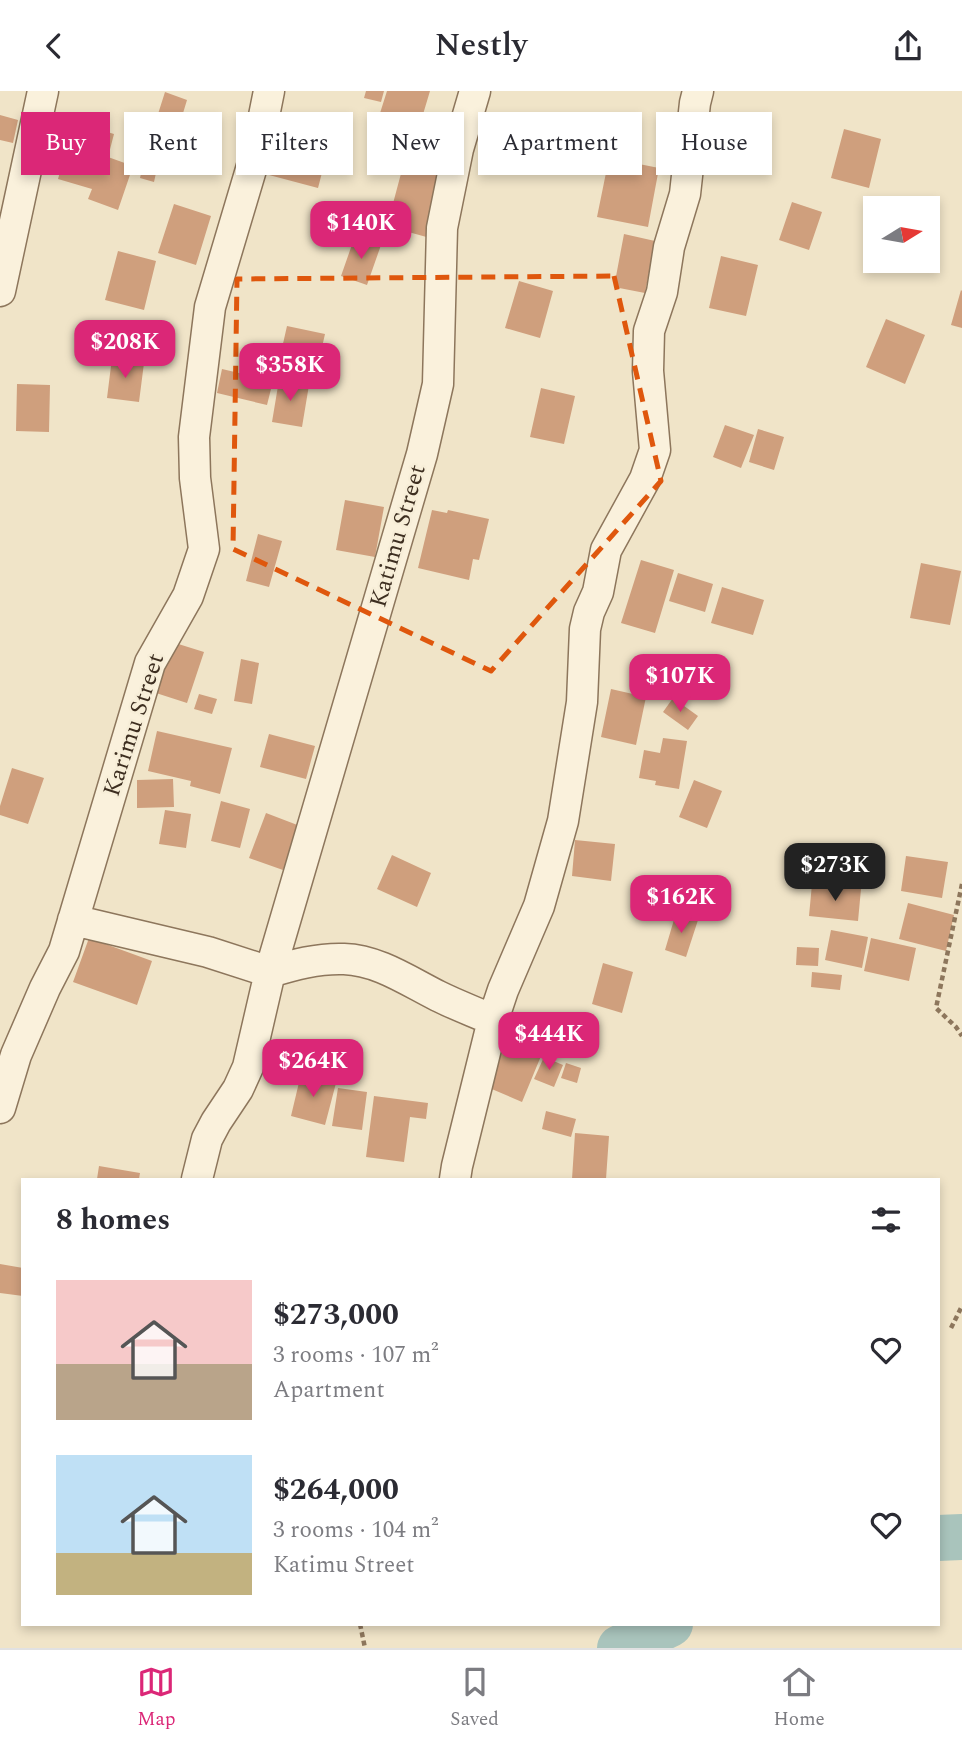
<!DOCTYPE html>
<meta charset="utf-8">
<style>
:root{--surface:#fff;--page:#f7f7f7;--text:#2b2b33;--muted:#7c7c81;--line:#e1e1e2;--accent:#db2777}
body{margin:0;font-family:Spectral,serif;background:var(--page);color:var(--text);height:100vh;display:flex;flex-direction:column;font-size:26px;white-space:nowrap}
*{box-sizing:border-box;margin:0}
p{font-size:23px;color:var(--muted)}
.icon{flex:none;width:38px;height:38px;fill:none;stroke:currentColor;stroke-width:2;stroke-linecap:round;stroke-linejoin:round}
.map{position:relative;flex:1;overflow:hidden}
.drawer{position:absolute;left:21px;top:1087px;width:919px;height:448px;display:flex;flex-direction:column;background:var(--surface);border-radius:0px;box-shadow:0 4px 10px #0003}
.drawer>*{flex:none}
.top-card{position:absolute;left:21px;top:21px;width:920px;height:63px;display:flex;gap:14px}
.needle{width:46px;rotate:79deg}
.controls{position:absolute;left:863px;top:105px;display:grid;gap:14px}
.controls a{display:grid;place-items:center;width:77px;height:77px;border-radius:0px;background:var(--surface);box-shadow:0 4px 10px #0003;font-size:35px}
.price{position:absolute;translate:-50% -60px;padding:0 16px;border-radius:14px;background:var(--accent);color:#fff;font-size:23px;line-height:46px;filter:drop-shadow(0 2px 4px #0008)}
.price::after{content:'';position:absolute;left:50%;top:42px;width:21px;height:16px;margin-left:-10px;background:inherit;clip-path:polygon(0 0,100% 0,50% 100%)}
.price.active{background:#222;color:#fff}
ul{padding:0;list-style:none}
li{display:flex;align-items:center;gap:21px;height:175px;padding:0 35px}
li span{display:grid;place-items:center;flex:none;width:196px;height:140px;border-radius:0px;color:#555}
li>.icon{margin-inline-start:auto}
span .icon{width:84px;height:84px;fill:#fffc;stroke-width:1}
li b{font-size:30px}
h2{display:flex;justify-content:space-between;align-items:center;height:84px;padding:0 35px;font-size:30px}
.chip{padding:0 24px;border-radius:0px;background:var(--surface);box-shadow:0 4px 10px #0003;font-size:24px;line-height:63px}
.chip.active{background:var(--accent);color:#fff}
header{display:flex;justify-content:space-between;align-items:center;height:91px;padding:0 35px;background:var(--surface);font-size:32px;font-weight:600}
.menu{display:flex;justify-content:space-around;align-items:center;height:98px;border-top:2px solid var(--line);background:var(--surface);font-size:19px;color:var(--muted)}
.menu a{display:grid;justify-items:center;gap:4px}
.menu .active{color:var(--accent)}
.map>svg:first-child{display:block}
</style>
<header><svg class="icon" aria-label="back" viewBox="0 0 24 24"><path d="M15 5l-7 7 7 7"/></svg>Nestly<svg class="icon" aria-label="share" viewBox="0 0 24 24"><path d="M12 15V3M7 8l5-5 5 5M5 13v7h14v-7"/></svg></header>
<div class="map">
<svg width="962" height="1557" viewBox="0 0 962 1557">
<rect width="100%" height="100%" fill="#f0e4c8"/>
<g fill="none" stroke-linecap="round" stroke-linejoin="round">
<path stroke="#a9c4bc" stroke-width="46" d="M938 1447 962 1446
M620 1557 670 1533"/>
</g>
<path fill="#cf9f7d" d="M366 0H384L381 11 364 7Z
M387 0H430L415 50 375 38Z
M165 1 187 9 167 75 144 67Z
M0 24 18 29 13 52 0 49Z
M442 24 451 41 438 48 429 31Z
M74 31 114 43 108 66 133 75 118 119 88 108 92 98 58 88Z
M281 37 330 51 318 97 269 84Z
M844 38 881 48 869 97 831 87Z
M384 45 413 52 409 68 380 62Z
M418 45 441 51 436 76 412 70Z
M609 67 659 77 648 136 597 126Z
M403 75 446 87 430 147 387 135Z
M142 78 156 82 154 91 140 87Z
M792 111 822 121 809 159 779 149Z
M174 113 211 125 196 174 158 162Z
M624 143 655 150 645 202 614 196Z
M355 145 381 154 367 194 341 185Z
M118 160 156 170 144 219 105 209Z
M721 165 758 174 746 225 709 217Z
M519 190 553 200 540 247 505 237Z
M961 199 962 200V237L951 234Z
M886 228 925 244 905 293 866 276Z
M287 235 325 243 315 287 277 279Z
M112 267 144 272 139 311 107 307Z
M222 278 273 290 267 314 217 302Z
M279 289 309 294 302 336 272 331Z
M17 293 50 294 49 341 16 340Z
M541 297 575 305 564 353 530 346Z
M725 334 754 344 741 377 713 366Z
M758 338 784 346 774 379 749 371Z
M345 409 384 416 375 466 336 459Z
M432 419 447 422 448 419 489 428 479 469 473 468 469 489 418 477Z
M258 443 282 450 269 496 246 490Z
M641 469 674 479 655 542 621 532Z
M921 472 961 480 950 534 910 527Z
M678 482 713 493 705 521 669 510Z
M722 496 764 509 753 544 711 532Z
M172 551 204 561 187 612 156 602Z
M241 568 259 572 252 613 234 610Z
M611 598 646 606 636 654 601 646Z
M199 603 217 608 212 623 194 618Z
M673 607 698 625 688 639 663 621Z
M157 640 232 657 220 703 190 695 191 690 148 680Z
M269 643 315 655 306 688 260 676Z
M663 647 687 650 679 698 655 694 656 690 639 687 644 659 660 662Z
M12 677 44 687 28 733 0 724V715Z
M173 688 174 716 137 717V689Z
M694 689 722 700 707 737 679 726Z
M221 710 250 718 240 757 211 750Z
M165 719 191 723 186 757 159 753Z
M266 722 300 735 283 779 249 767Z
M575 749 615 753 611 790 572 785Z
M392 764 431 782 417 816 377 798Z
M906 765 948 771 942 807 901 800Z
M812 793 861 798 858 830 809 825Z
M908 812 954 824 946 860 899 848Z
M676 822 698 829 686 866 665 859Z
M831 839 868 846 862 877 825 869Z
M89 847 152 870 137 914 73 891Z
M871 847 916 857 909 890 864 880Z
M797 856 819 857 818 875 796 874Z
M603 872 633 881 622 922 592 913Z
M812 881 842 884 840 899 811 896Z
M507 950 541 965 522 1011 487 996Z
M544 966 563 974 554 996 534 988Z
M566 972 581 977 577 992 561 987Z
M301 983 336 992 325 1034 291 1025Z
M338 997 367 1001 362 1039 332 1035Z
M374 1005 428 1012 426 1028 410 1026 404 1071 366 1066Z
M546 1020 576 1028 571 1046 542 1038Z
M575 1042 609 1045 606 1088H572Z
M99 1075 140 1082 139 1088H97Z
M0 1173 23 1177V1205L0 1202Z"/>
<g fill="none" stroke-linecap="round" stroke-linejoin="round">
<g stroke="#8d765c" stroke-width="33">
<path id="street" d="M0 200 43 0
M73 829 208 861 270 881 248 976 238 998 216 1031 207 1048 197 1088
M270 881 422 363 438 293 442 137 458 58 475 0
M270 881C293 874 318 867 344 868 378 869 408 890 438 905 456 914 475 921 493 929
M0 1017 16 964 45 897 64 860 150 572 188 505 204 458 195 387 194 346 210 216 258 55 269 0
M455 1088 457 1075 493 929 503 899 539 815 563 730 582 611 585 538 589 521 598 501 606 459 645 388 655 359 648 280 649 240 662 201 669 156 685 103 695 12 698 0"/>
</g>
<path stroke="#8d765c" stroke-width="4.5" stroke-dasharray="5 3.5" stroke-linecap="butt" d="M962 793 936 917 956 936 962 945
M951 1237 962 1215
M360 1533 365 1557"/>
<use href="#street" stroke="#faf1dc" stroke-width="30"/>
</g>
<path fill="none" stroke="#df570d" stroke-width="5" stroke-dasharray="14 9" stroke-linejoin="round" d="M614 185 661 390 491 580 233 458 237 188Z"/>
<g text-anchor="middle" dominant-baseline="central" stroke-width="5" stroke-linejoin="round" paint-order="stroke">
<g font-size="24" fill="#3d2e20" stroke="#f7eed8">
<text transform="translate(398 445) rotate(-74)">Katimu Street</text>
<text transform="translate(134 634) rotate(-72)">Karimu Street</text>
</g>
</g>
</svg>
<div class="controls">
<a><svg class="needle" viewBox="-14 -14 28 28"><path d="M0-13l5 13h-10z" fill="#e53935"/><path d="M0 13l5-13h-10z" fill="#7c7c81"/></svg></a>
</div>
<b class="price" style="left:361px;top:170px">$140K</b>
<b class="price" style="left:125px;top:289px">$208K</b>
<b class="price" style="left:290px;top:312px">$358K</b>
<b class="price" style="left:680px;top:623px">$107K</b>
<b class="price active" style="left:835px;top:812px">$273K</b>
<b class="price" style="left:681px;top:844px">$162K</b>
<b class="price" style="left:549px;top:981px">$444K</b>
<b class="price" style="left:313px;top:1008px">$264K</b>
<div class="top-card">
<a class="chip active">Buy</a>
<a class="chip">Rent</a>
<a class="chip">Filters</a>
<a class="chip">New</a>
<a class="chip">Apartment</a>
<a class="chip">House</a>
</div>
<section class="drawer">
<h2>8 homes<svg class="icon" aria-label="filters" viewBox="0 0 24 24"><path d="M4 7h16M4 17h16"/><circle cx="9" cy="7" r="2"/><circle cx="15" cy="17" r="2"/></svg></h2>
<ul>
<li><span style="background:linear-gradient(#f6c9c9 60%,#b9a48a 0)"><svg class="icon" aria-label="home" viewBox="0 0 24 24"><path d="M3 11l9-7 9 7M6 9v11h12V9"/></svg></span><div><b>$273,000</b><p>3 rooms · 107 m²</p><p>Apartment</p></div><svg class="icon" aria-label="heart" viewBox="0 0 24 24"><path d="M12 20l-8-8c-3-5 5-10 8-4 3-6 11-1 8 4z"/></svg></li>
<li><span style="background:linear-gradient(#bfe0f5 70%,#c2b280 0)"><svg class="icon" aria-label="home" viewBox="0 0 24 24"><path d="M3 11l9-7 9 7M6 9v11h12V9"/></svg></span><div><b>$264,000</b><p>3 rooms · 104 m²</p><p>Katimu Street</p></div><svg class="icon" aria-label="heart" viewBox="0 0 24 24"><path d="M12 20l-8-8c-3-5 5-10 8-4 3-6 11-1 8 4z"/></svg></li>
</ul>
</section>
</div>
<nav class="menu">
<a class="active"><svg class="icon" aria-label="map" viewBox="0 0 24 24"><path d="M3 6l6-2 6 2 6-2v14l-6 2-6-2-6 2zM9 4v14M15 6v14"/></svg>Map</a>
<a><svg class="icon" aria-label="saved" viewBox="0 0 24 24"><path d="M7 4h10v16l-5-4-5 4z"/></svg>Saved</a>
<a><svg class="icon" aria-label="home" viewBox="0 0 24 24"><path d="M3 11l9-7 9 7M6 9v11h12V9"/></svg>Home</a>
</nav>
